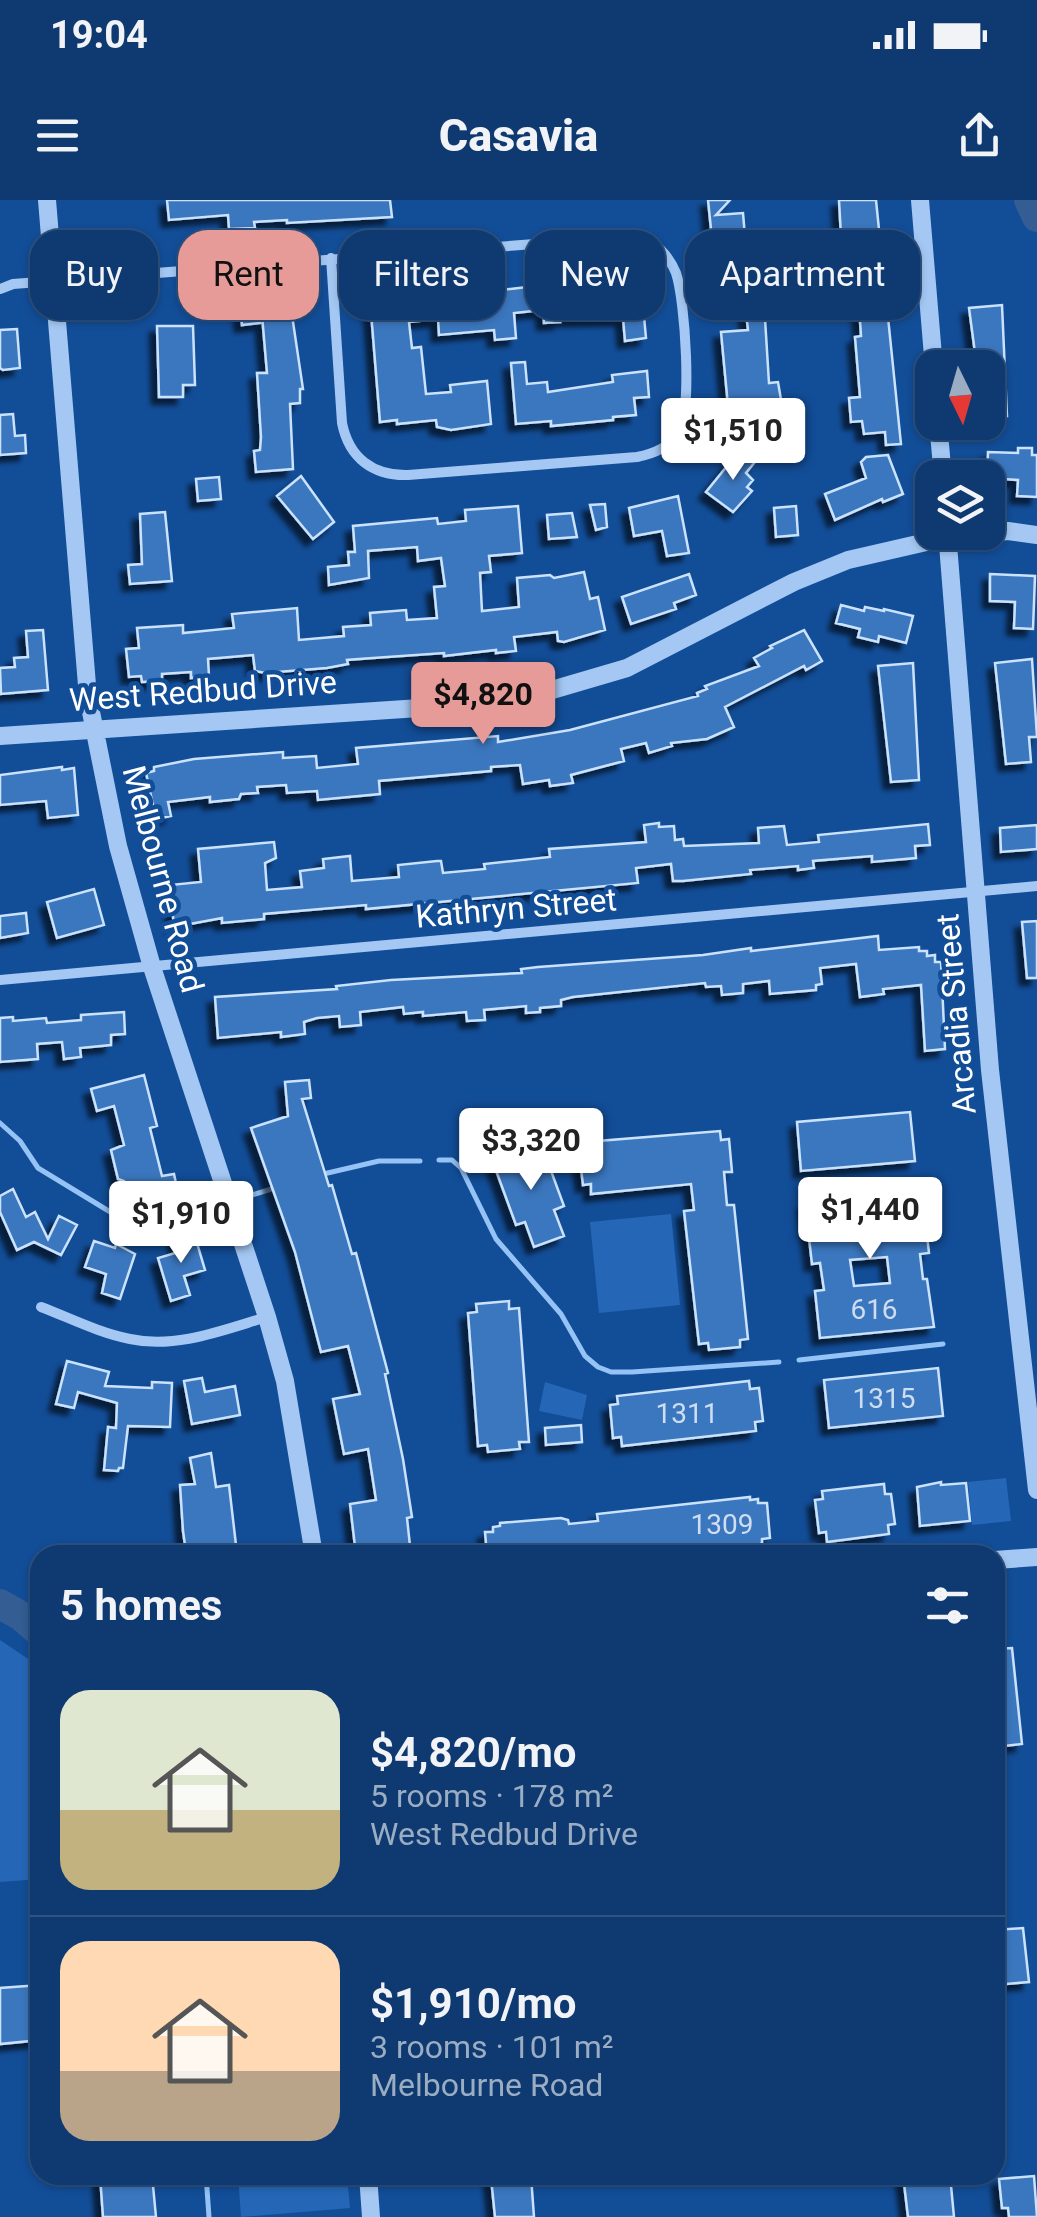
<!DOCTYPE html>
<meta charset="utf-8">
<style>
:root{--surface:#0e3a71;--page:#174176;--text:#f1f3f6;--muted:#9badc3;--line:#2e5484;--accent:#e69b98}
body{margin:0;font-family:Roboto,sans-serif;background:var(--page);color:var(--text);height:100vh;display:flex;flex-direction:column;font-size:38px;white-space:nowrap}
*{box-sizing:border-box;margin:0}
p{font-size:32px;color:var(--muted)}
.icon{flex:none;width:55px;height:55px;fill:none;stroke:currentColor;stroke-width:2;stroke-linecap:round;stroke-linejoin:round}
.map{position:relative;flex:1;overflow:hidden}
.details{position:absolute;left:30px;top:1345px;width:975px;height:640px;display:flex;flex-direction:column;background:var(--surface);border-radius:30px;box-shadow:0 2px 8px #0004,0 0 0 2px var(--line)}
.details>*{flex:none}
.top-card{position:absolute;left:30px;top:30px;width:978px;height:90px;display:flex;gap:20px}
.needle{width:65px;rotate:175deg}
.fabs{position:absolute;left:915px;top:150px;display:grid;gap:20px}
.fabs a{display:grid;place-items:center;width:90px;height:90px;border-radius:20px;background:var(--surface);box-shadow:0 2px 8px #0004,0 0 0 2px var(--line);font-size:50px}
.price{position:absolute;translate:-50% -85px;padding:0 22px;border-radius:10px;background:#fff;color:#222;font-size:32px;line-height:65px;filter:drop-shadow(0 2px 5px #0008)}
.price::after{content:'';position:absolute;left:50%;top:60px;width:30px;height:22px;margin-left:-15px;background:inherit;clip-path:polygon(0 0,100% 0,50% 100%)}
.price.active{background:var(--accent);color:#111}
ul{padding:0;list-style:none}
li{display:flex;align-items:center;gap:30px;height:250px;padding:0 30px}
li+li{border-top:2px solid var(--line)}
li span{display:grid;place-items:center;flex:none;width:280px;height:200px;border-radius:30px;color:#555}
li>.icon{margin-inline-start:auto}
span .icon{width:120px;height:120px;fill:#fffc;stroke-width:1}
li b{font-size:42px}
h2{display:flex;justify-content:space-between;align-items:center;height:120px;padding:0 30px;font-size:42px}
.pill{padding:0 35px;border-radius:30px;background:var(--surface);box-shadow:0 2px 8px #0004,0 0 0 2px var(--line);font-size:35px;line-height:90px}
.pill.active{background:var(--accent);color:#111}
.status{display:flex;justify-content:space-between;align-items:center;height:70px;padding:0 50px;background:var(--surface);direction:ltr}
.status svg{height:28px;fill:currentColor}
header{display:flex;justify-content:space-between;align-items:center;height:130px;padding:0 30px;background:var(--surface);font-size:45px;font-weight:800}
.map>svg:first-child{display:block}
</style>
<div class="status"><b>19:04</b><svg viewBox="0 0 49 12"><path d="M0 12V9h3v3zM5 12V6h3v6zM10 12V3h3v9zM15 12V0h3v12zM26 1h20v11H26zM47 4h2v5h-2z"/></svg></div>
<header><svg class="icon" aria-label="menu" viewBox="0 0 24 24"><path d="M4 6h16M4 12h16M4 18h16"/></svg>Casavia<svg class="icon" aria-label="share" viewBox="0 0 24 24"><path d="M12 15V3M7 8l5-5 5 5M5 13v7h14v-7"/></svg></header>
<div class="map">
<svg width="1037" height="2017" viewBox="0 0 1037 2017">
<defs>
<filter id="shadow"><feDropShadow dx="-7" dy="7" stdDeviation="2.5" flood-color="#0009"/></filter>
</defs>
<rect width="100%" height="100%" fill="#124d97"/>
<path fill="#2567b6" d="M671 1014 680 1105 599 1113 590 1022Z
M545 1182 587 1195 582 1220 539 1211Z
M1006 1278 1011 1321 972 1325 968 1282Z
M0 1440 40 1467V1679L0 1682Z
M238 1975H347L350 2008 241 2017Z"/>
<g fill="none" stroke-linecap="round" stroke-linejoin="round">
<path stroke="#95c3f6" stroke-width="5" d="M0 923 20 941 38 968 112 1013 148 1022 215 1007
M439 960H452L461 968 496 1039 561 1114 585 1156 598 1167 611 1172H632L779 1162
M319 975 379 961H420
M252 995 275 988
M799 1160 943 1144
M206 1975 209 2017"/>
<path stroke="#335d93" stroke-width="30" d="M1029 0 1037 17
M0 1404 21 1416 40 1432"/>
</g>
<path fill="#3b77bf" stroke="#cbe2fd" stroke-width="2.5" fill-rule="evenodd" filter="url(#shadow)" d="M167 0H390L392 17 287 23V20L254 22 255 28 229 29 228 15 169 20Z
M708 0H730L716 15 743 13 748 72 762 70 769 183 778 182 785 223 730 227 721 132 748 130 745 104 719 107Z
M839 0H876L901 244 886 245 885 232 864 234 862 221 851 222 849 198 860 197 855 137 861 136 858 90 844 91Z
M588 80V88L641 84 646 138 625 141 623 118 559 119 560 122 544 123 543 110 514 113 516 138 495 140 494 130 439 135 438 119 409 122 412 148 421 147 426 194 451 192 450 185 487 181 491 224 451 230 437 227 436 220 397 224V220L380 222 370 100 389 96 466 89V92L501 90Z
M258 103 260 123 242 125 240 105Z
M1002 105 1007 216 988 217V168H977L969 108Z
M282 110 292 115 303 189H300V203L290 204 293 269 256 272 254 251 260 250 261 237 257 173H267L262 115Z
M157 126H193L195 185H183V197H159Z
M17 129 20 168 3 170 0 168V130Z
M525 162 527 184 547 182 548 192 613 182 612 175 647 171 649 197 634 198 636 215 613 217V220L551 226V221L516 224 511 163Z
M13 214 15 236 25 235 26 253 0 255V215Z
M1018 248H1032V255H1037V297L1017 296 1018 280 987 278 988 252 1018 253Z
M740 250 755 262 746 273 753 280 747 287 752 291 733 312 706 292Z
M888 255 903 294 883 302 882 299 835 320 825 294 866 278 861 262 866 257Z
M301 276 334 322 313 339 277 296Z
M219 277 221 299 198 301 196 279Z
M678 296 689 353 667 356 662 331 634 336 629 308Z
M605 304 607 327 596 330 590 305Z
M518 306 522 353 489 356 491 372 480 373 482 411 519 407 517 378 550 375 554 378 584 372 590 399 598 397 605 430 564 442 558 441 557 432 514 437 516 451 496 453V450L444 456V453L373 458 347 460 348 464 327 468 265 473 255 471 253 455 208 459 209 476 191 478V472L162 474V481L142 482 141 476 129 477 126 449 139 448 137 428 183 425V433L234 428 232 414 297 408 299 440 344 436 343 427 371 425 370 413 406 410 407 420 437 418 434 387 445 386 441 358 418 361 417 347 368 351 369 378 329 385 328 367 349 365 348 352H355L353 326 437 318 438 324 466 321 465 310Z
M796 306 798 335 776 337 774 308Z
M165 312 172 381 130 384 128 365 142 364 140 314Z
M572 313 577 337 549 339 547 315Z
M689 374 696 395 674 403 676 409 631 424 622 397Z
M990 374 1035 376 1033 429 1014 428 1015 402 990 401Z
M841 405 864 411 865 407 884 411V409L913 416 906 443 879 436 878 442 858 437 860 429 836 423Z
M43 430 48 490 1 494 0 468 15 467 14 458 28 457 26 431Z
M804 430 822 461 806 470 804 466 725 507 734 527 707 539 671 543 672 546 649 553 646 543 621 549 624 561 571 575 573 583 550 586 549 580 523 584 520 565 491 567V571L379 581 380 594 318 600 317 591 287 593 286 585 257 587 258 593 241 594 239 599 210 602V597L168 602 171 616 156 619 146 573 154 571V567L194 559 283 552V558L316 556 317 568 358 564 356 548 498 536V542L570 530 698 496 697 493 707 489 705 486 759 466 754 458 772 448 770 446Z
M1032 459 1037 537H1029L1031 562 1006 564 995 463Z
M913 463 919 580 891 582 878 466Z
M62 567V570L74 568 78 615 48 618 46 601 0 605V575Z
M659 623V627L674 626 675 640 683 639 684 646 759 643 758 628 784 626 787 645 819 642 818 635 928 624 930 645 915 646 916 658 872 662V656L813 661 814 668 798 670V666L750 670 751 674 683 681H673L671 664 636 668 638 683 366 709V705L264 714V719L222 723V718L174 727 170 685 201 682 198 649 274 642 276 658 265 663 267 690 302 687 300 671 324 668 323 659 350 656 352 681 399 677 398 665 437 661H441L443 673 485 669 484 664 550 657 549 649 646 642 644 625Z
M1037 625V649L1001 652 1000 628Z
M94 689 104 725 57 738 47 702Z
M26 713 28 733 0 738V716Z
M1037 721V778H1027L1022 722Z
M878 736 879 750 919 747V751H927V756L935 755V762H941L945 849 925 851 921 785 883 789 884 794 860 797 856 764 820 768 822 784 816 785V790L770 794 769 781 743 784V793L722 795 721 786 706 787 705 783 573 797 561 800V806L540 808V812L526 813V806L484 810 485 820 467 821 466 812 423 816V812L404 814 403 807 360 812 361 825 340 827 339 816 317 818 304 822 305 834 281 837V832L218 838 215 797 337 789 336 786 391 780 522 773 521 769 538 767 703 755 751 748V751Z
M124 812 125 834 111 835V845L80 848 81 857 64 859 62 842 37 844 38 859 0 862V818L13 817V821L46 818 47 823 81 820V815Z
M144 875 157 926 150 928 162 976 174 974 177 988 137 998 135 989 130 990 124 981 118 979 111 950 124 945 114 906 97 911 91 889Z
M309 880 311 898 302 899 329 986 332 985 352 1054 356 1053 388 1173 385 1174 403 1259 412 1317 407 1318 411 1355H385L384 1352 356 1355 350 1304 376 1300 368 1249 344 1254 333 1199 360 1194 348 1146 321 1152 295 1052 251 928 288 916 285 882Z
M910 912 915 961 801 971 797 922Z
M720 931 721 940 729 939 732 972H724L727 1005H734L748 1139 740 1140V1147L709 1150 708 1143 699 1144 684 1011 694 1010 691 984 591 994V984L583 985 579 952 587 951 586 942Z
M531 945 534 952 543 949 564 1006 554 1010 564 1036 534 1047 525 1022 516 1025 494 965 503 962 500 956Z
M911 984 912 993 922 992 929 1053 920 1054 923 1079H927L934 1127 820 1138 815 1091 824 1090 820 1063 812 1064 805 1003 814 1002 813 995 844 992V998H854L881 995 880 988ZM887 1057 890 1083 854 1086 850 1060Z
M13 989 26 1017 35 1012 48 1039 59 1016 77 1025 61 1055 34 1042 17 1050 0 1012V996Z
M194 1033 205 1070 184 1076 190 1095 171 1101 158 1058 179 1052 175 1039Z
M94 1041 115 1048 116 1044 135 1054 120 1099 102 1093 106 1074 85 1067Z
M509 1101V1109L519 1108 529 1242H519L520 1249 488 1252 487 1245 478 1246 468 1113 477 1112 476 1104Z
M67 1161 109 1172 105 1186 152 1188V1182L172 1183 170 1227 128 1226 123 1268H119L118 1271 104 1270 108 1227 116 1228 117 1203 78 1192 74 1208 56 1204Z
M938 1168 943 1216 829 1228 824 1180Z
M202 1178 205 1192 235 1186 240 1215 192 1224 184 1181Z
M749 1181 750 1189 759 1188 763 1221 755 1222 756 1231 622 1246 621 1237 613 1238 610 1205 618 1204 617 1196Z
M581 1225 582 1242 546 1245 545 1228Z
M211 1253 216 1287 229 1285 236 1345 221 1347 222 1355H203L202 1347 185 1345 183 1331 180 1285 195 1284 190 1258Z
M941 1282V1285L966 1283 970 1321 920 1326 917 1287Z
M884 1284 885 1294H891L895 1324 888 1325 889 1334 827 1342 826 1332 819 1333 815 1300 823 1299 822 1291Z
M750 1297V1300L758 1299V1303H767L770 1338 762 1339V1343L755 1347 664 1352V1355H487L485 1332H493V1327L500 1326V1323L561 1318 568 1320 569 1324 598 1321 597 1314Z
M1012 1448 1022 1544 995 1547V1449Z
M1023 1728 1029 1782 995 1785V1730Z
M40 1785V1840L0 1844V1788Z
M100 1975H152L156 2017H103Z
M903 1975H950L954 2017H908Z
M531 1976 534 2017H495L491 1978Z
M1034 1976 1037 2017H1009L1008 2008H1002L999 1979Z"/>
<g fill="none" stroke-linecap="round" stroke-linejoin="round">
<path stroke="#a4c8f3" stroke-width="10" d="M0 89 13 84 639 36C657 44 668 54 676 73 685 99 693 214 678 235 668 248 652 254 637 257L408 275C373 276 349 258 342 223L331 58
M0 780 1037 686
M41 1107C70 1118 99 1133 130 1139 176 1149 223 1130 267 1117"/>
<path stroke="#a4c8f3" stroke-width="18" d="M47 0 88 497 118 646 152 767 267 1117 285 1181 314 1355
M920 0 934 168
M938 222 943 278
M947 332 990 870 1037 1290
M0 536 511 502 627 468 794 382 848 360 948 337 1008 331 1037 335
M995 1360 1037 1357
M368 1975 371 2017"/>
</g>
<g text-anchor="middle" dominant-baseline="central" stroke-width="9" stroke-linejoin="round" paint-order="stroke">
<g font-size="28" fill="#ceddef">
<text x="874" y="1109">616</text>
<text x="884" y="1198">1315</text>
<text x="687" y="1213">1311</text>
<text x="722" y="1324">1309</text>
</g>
<g font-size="32" fill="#fff" stroke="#124d97">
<text transform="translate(203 491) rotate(-4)">West Redbud Drive</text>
<text transform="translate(163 679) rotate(75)">Melbourne Road</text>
<text transform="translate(516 708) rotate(-5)">Kathryn Street</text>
<text transform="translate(956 814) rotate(-95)">Arcadia Street</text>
</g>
</g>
</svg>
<div class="fabs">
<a><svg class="needle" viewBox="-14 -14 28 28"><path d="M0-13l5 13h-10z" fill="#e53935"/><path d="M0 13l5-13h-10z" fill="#9badc3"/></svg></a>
<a><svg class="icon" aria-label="layers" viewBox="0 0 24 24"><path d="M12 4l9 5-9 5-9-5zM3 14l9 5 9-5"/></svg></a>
</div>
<b class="price" style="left:733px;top:283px">$1,510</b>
<b class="price active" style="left:483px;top:547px">$4,820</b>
<b class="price" style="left:531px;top:993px">$3,320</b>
<b class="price" style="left:870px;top:1062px">$1,440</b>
<b class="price" style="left:181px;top:1066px">$1,910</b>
<div class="top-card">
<a class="pill">Buy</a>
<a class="pill active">Rent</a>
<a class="pill">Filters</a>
<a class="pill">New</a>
<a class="pill">Apartment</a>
</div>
<section class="details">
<h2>5 homes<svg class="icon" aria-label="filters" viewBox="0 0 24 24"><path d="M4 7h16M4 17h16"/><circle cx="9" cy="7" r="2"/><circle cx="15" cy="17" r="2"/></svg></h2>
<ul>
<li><span style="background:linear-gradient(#dfe7d0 60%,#c2b280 0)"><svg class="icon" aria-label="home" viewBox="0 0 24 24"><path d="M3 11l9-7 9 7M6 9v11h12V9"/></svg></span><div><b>$4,820/mo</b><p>5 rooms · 178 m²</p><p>West Redbud Drive</p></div></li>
<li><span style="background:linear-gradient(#ffd9b3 65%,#b9a48a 0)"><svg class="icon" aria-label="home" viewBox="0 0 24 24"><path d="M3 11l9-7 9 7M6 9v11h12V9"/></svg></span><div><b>$1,910/mo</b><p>3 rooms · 101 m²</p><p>Melbourne Road</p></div></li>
</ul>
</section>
</div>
